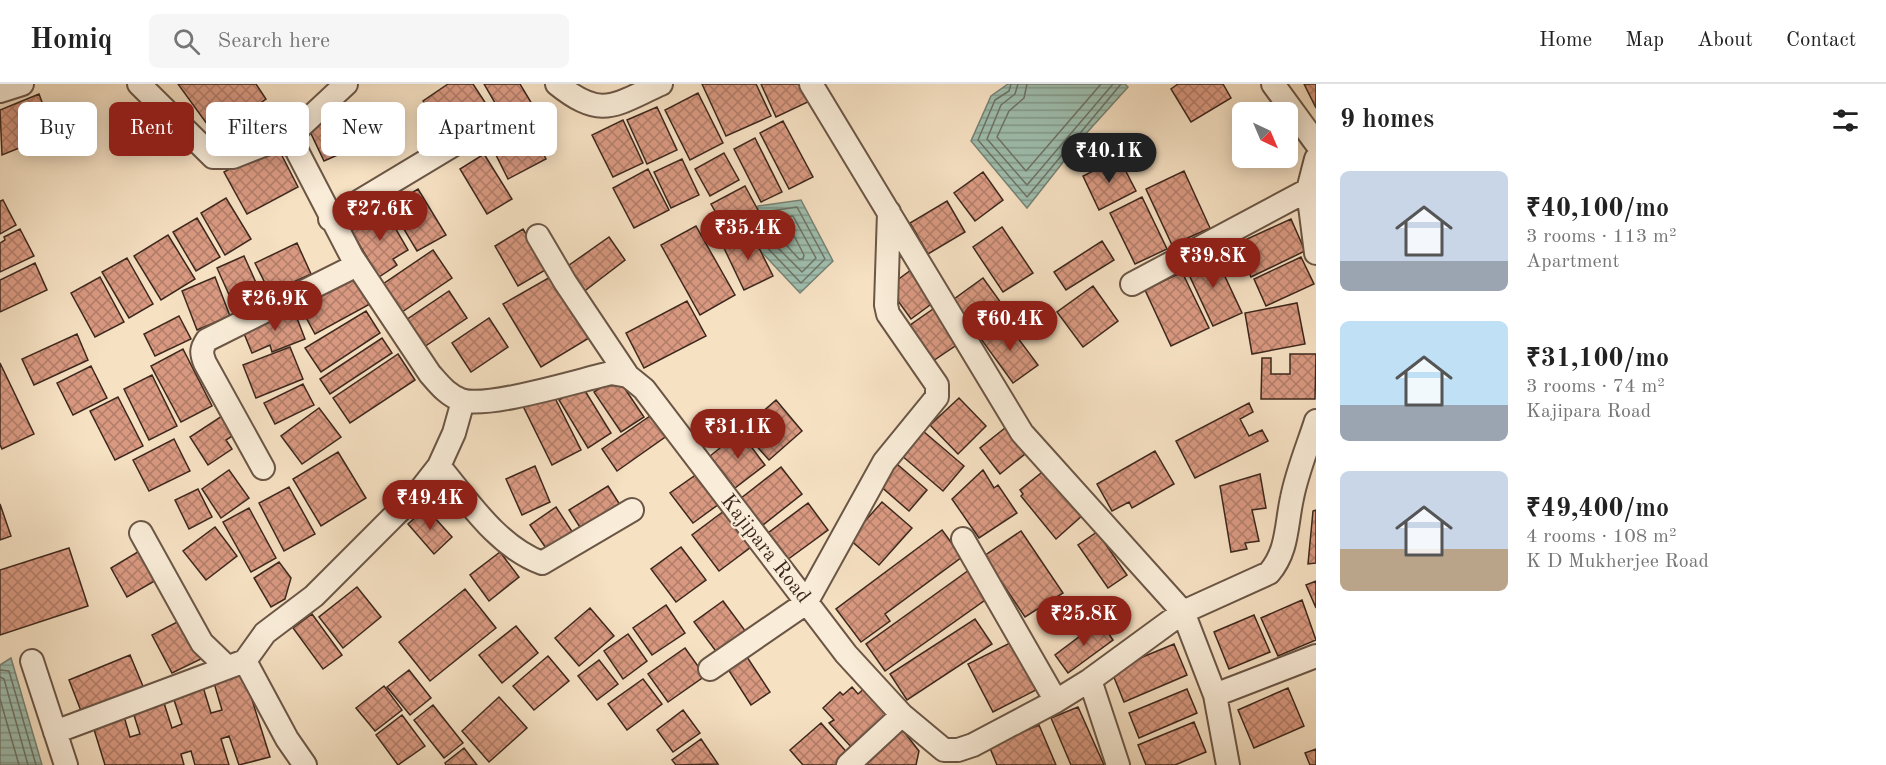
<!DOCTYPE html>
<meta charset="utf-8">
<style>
:root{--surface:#fff;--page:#f6f6f6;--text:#222;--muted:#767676;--line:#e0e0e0;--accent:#8f2418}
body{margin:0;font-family:"Old Standard TT",serif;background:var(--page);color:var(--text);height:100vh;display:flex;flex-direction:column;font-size:22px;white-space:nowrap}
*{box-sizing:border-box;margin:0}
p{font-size:20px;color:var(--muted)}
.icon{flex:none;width:33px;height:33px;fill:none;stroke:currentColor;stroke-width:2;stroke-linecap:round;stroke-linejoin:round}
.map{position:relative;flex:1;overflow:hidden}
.sheet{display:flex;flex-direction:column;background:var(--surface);width:570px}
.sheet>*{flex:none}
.guide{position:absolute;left:18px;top:18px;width:570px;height:54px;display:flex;gap:12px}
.needle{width:39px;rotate:136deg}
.fabs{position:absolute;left:1232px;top:18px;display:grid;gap:12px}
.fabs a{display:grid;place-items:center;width:66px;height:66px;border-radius:9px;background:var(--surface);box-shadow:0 3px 15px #0003;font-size:30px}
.price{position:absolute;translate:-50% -51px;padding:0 14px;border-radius:21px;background:var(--accent);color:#fff;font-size:20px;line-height:39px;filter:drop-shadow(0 2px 3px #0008)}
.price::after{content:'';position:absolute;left:50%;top:36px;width:18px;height:14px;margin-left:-9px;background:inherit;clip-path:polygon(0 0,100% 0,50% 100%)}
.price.on{background:#222;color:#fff}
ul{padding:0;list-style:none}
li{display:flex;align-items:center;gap:18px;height:150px;padding:0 24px}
li span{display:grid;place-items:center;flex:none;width:168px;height:120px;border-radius:9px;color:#555}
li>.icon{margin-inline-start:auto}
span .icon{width:72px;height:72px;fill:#fffc;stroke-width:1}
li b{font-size:26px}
h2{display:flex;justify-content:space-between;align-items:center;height:72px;padding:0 24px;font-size:26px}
.pill{padding:0 21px;border-radius:9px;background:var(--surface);box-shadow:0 3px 15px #0003;font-size:21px;line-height:54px}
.pill.on{background:var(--accent);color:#fff}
header{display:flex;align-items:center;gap:36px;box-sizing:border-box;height:84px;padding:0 30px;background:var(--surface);border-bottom:2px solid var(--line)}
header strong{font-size:28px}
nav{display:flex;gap:33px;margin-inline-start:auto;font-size:21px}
.search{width:420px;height:54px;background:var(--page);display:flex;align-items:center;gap:15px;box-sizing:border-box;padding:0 21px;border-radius:9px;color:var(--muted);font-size:22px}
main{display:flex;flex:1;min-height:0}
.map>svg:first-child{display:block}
</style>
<header>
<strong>Homiq</strong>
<div class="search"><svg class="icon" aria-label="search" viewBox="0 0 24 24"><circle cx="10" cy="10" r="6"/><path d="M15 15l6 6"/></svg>Search here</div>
<nav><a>Home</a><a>Map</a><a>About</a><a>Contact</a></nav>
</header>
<main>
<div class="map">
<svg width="1316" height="681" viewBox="0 0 1316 681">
<defs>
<pattern id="water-rules" width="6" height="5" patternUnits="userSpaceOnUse" patternTransform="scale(1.5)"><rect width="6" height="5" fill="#9ebeae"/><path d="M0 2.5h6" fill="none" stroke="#829a8d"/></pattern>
<pattern id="building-cross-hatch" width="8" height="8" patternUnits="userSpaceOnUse" patternTransform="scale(1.5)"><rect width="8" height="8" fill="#d99981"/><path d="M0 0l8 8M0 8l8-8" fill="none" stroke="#b17d69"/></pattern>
</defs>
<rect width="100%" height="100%" fill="#f6e1c3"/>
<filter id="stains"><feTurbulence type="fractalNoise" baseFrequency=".00333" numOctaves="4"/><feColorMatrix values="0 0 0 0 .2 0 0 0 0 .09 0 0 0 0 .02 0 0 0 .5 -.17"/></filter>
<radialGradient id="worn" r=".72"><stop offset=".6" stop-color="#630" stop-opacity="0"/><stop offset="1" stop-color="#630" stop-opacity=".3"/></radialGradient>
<path fill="url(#water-rules)" stroke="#778274" stroke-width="1.5" d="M1008 0H1125L1128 3 1082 54 1027 124 971 57 991 12Z
M801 116 833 177 800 209 754 160 758 122Z
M11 574 42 681H0V581Z"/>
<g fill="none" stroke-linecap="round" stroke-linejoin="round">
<path stroke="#6e7366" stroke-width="1.5" d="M1011 0 1009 7 995 16 978 56 1027 113 1121 0
M1018 0 1015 10 1001 21 987 55 1027 101 1113 0
M1027 0 1024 14 1009 27 997 53 1026 87 1101 0
M797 123 825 175 801 199 761 157 764 128Z
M793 132 816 174 802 188 769 155 771 134Z
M780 142H789L804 171 803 175H799L778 152Z
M0 586 9 587 36 681
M0 593 4 595 28 681
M0 615 19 681"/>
</g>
<path fill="url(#building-cross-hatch)" stroke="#3d281d" stroke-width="1.5" d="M178 0H256L266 15 215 51Z
M448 0H473L494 32 452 60 423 17Z
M484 0H520L532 20 505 36Z
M702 0H756L771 32 726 52Z
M761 0H802L810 17 776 33Z
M1178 0H1223L1231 14 1191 38 1171 5Z
M1304 0H1316V24Z
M698 9 723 59 690 76 665 26Z
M39 10 54 50 2 71 0 26Z
M349 19 367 58 324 77 306 39Z
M657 23 677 66 647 80 627 36Z
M623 36 643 79 613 93 592 51Z
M783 37 813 93 789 105 760 49Z
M529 43 546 75 508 95 492 63Z
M755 54 782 108 761 118 734 65Z
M276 60 298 103 247 130 224 88Z
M724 69 739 96 710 112 695 85Z
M484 70 512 115 487 130 460 85Z
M1119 74 1136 107 1099 126 1083 92Z
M682 75 699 111 671 124 654 88Z
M648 85 669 126 634 144 613 104Z
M1184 87 1210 144 1172 161 1146 105Z
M983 88 1003 116 975 137 954 109Z
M745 102 759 128 725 145 711 120Z
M418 105 446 151 417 167 390 122Z
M1142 113 1167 165 1135 180 1110 129Z
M226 114 251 155 225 171 201 129Z
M3 116 16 141 0 150V117Z
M947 117 965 148 928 170 910 139Z
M372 128 376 134 386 128 408 166 393 175 397 181 379 193 351 147 359 142 357 138Z
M197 134 220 173 196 187 173 148Z
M1291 135 1305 167 1251 193 1236 160Z
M696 142 735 211 700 231 661 161Z
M1002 143 1033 189 1003 208 973 163Z
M20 145 34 172 0 188V159L5 156 4 153Z
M523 145 547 185 518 202 495 162Z
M751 148 773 192 744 206 723 162Z
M168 151 195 195 161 216 134 172Z
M609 153 625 176 582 209 565 184Z
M1102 157 1114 176 1066 206 1054 188Z
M297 159 311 190 270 209 255 179Z
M433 166 452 194 402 228 383 200Z
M1213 167 1242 229 1213 242 1184 180Z
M244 172 262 212 235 224 217 184Z
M1301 173 1314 200 1266 222 1254 195Z
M127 174 153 220 129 234 102 188Z
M35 179 47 206 0 228V196Z
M915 183 938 215 911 235 888 203Z
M353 187 370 220 315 250 297 217Z
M1182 188 1209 244 1171 262 1145 206Z
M552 192 589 254 541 283 503 220Z
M100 193 124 238 95 253 71 209Z
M215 193 230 232 197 246 182 207Z
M983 194 1004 223 972 248 950 218Z
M1093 202 1118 237 1083 263 1057 228Z
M449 207 467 234 424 263 406 236Z
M687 217 706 252 644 284 626 249Z
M1297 219 1305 260 1252 270 1245 229Z
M292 221 305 255 272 268 270 261 252 269 243 247Z
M936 223 961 258 927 281 903 246Z
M366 227 380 249 321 288 305 264Z
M179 232 191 255 155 272 144 250Z
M489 234 508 263 471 288 452 259Z
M1006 238 1038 281 1013 299 981 255Z
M77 250 88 276 34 301 22 275Z
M382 254 392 269 330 310 320 295Z
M290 263 303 295 256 314 243 281Z
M183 265 212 322 181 338 151 282Z
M398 270 415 296 350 339 333 314Z
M1290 270H1316L1315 315H1261L1262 274H1271V290H1290Z
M0 279 34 350 2 365 0 361Z
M91 282 107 314 73 331 57 299Z
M152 291 177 342 149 356 124 305Z
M617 293 644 333 621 348 594 308Z
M303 300 314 321 275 340 264 319Z
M582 302 611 349 588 364 559 316Z
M551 306 581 366 552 381 522 320Z
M118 313 143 362 115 376 90 327Z
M959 314 986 342 958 370 930 341Z
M776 316 802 347 769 376 742 346Z
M1249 319 1253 328 1240 335 1249 352 1262 346 1268 357 1195 394 1176 357Z
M319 324 341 353 302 380 281 352Z
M228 328 240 347 226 356 232 365 208 381 190 353Z
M653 330 668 351 617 387 602 365Z
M1010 340 1030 366 1000 390 980 364Z
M923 347 964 382 943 407 901 371Z
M740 348 765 381 735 404 710 372Z
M174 355 190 387 149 407 133 376Z
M1155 367 1174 400 1132 424 1129 418 1112 427 1097 400Z
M338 368 366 414 321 442 293 395Z
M897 380 927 406 909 427 879 401Z
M535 382 550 418 522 431 506 395Z
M781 383 802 410 758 445 736 418Z
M1046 385 1083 431 1056 455 1021 412 1023 410 1020 406Z
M229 386 249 414 221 434 202 405Z
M983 386 994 404 998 401 1017 429 979 454 952 415Z
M697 390 719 420 693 439 670 409Z
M1260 390 1266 424 1252 426 1259 457 1245 459 1247 465 1231 468 1220 402Z
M608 402 622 424 583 448 569 426Z
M289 403 315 450 284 467 259 419Z
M198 405 212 433 189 445 175 416Z
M882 418 912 444 879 481 849 455Z
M808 419 828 446 787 476 768 449Z
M0 420 11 452 0 456Z
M556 423 575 452 550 470 530 441Z
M249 424 276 474 251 488 223 438Z
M426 424 452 453 434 470 408 440Z
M1316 426V479L1308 480 1313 427Z
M724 427 751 463 719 487 692 451Z
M215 443 237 472 206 496 183 467Z
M942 446 962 473 885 530 890 537 861 558 836 525Z
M1021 447 1063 509 1025 533 984 472Z
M1097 448 1127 491 1108 504 1078 461Z
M681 463 706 496 676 518 651 485Z
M69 464 88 522 0 551V486Z
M141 466 158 495 127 513 111 484Z
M500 468 519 493 489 517 470 491Z
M279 478 291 494 285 515 271 523 254 494Z
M969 486 988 514 885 587 866 560Z
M1316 497V524L1306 501Z
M357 503 381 533 343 564 319 533Z
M465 505 496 544 430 597 399 558Z
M1302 516 1316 556 1278 572 1261 534Z
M723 517 749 552 721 574 694 538Z
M666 521 685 549 652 571 633 544Z
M590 524 614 552 579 582 555 554Z
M312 530 342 571 323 585 293 544Z
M1254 531 1270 568 1229 585 1214 548Z
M183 535 203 574 172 589 152 551Z
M975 535 992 560 907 616 890 590Z
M1100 537 1113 556 1068 589 1055 571Z
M516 542 538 569 502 599 479 571Z
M628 550 647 577 623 595 604 567Z
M1012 558 1036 606 993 628 968 580Z
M1174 560 1187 591 1124 618 1111 586Z
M685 564 705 592 668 618 648 590Z
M745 570 770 608 751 621 726 582Z
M130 571 145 607 83 632 69 596Z
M548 572 569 597 534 626 513 602Z
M599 576 618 600 597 616 578 592Z
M409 586 431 614 410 631 387 603Z
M244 590 270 673 239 681 229 652 221 655 229 681H195L191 667 181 670 184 681H105L92 639 123 629 130 653 140 650 132 625 163 616 172 644 182 640 173 613 203 603 211 629 222 626 214 599Z
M643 595 662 620 627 646 608 620Z
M384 602 402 626 375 647 356 624Z
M852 603 858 610 866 603 892 631 854 666 829 639 834 636 823 624 840 608 843 611Z
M1288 604 1304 642 1254 664 1238 626Z
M1187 605 1197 629 1139 654 1129 629Z
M499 613 527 644 489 678 462 647Z
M433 621 463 659 444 674 414 636Z
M1078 623 1104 681H1071L1051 634Z
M683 626 700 649 673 668 657 646Z
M402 631 425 662 398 681 376 651Z
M1194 638 1206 668 1175 681H1146L1138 661Z
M821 639 850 672 840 681H803L790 666Z
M1039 641 1056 681H997L989 662Z
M901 644 919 667 916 681H864Z
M701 655 718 680 676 681 672 676Z
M464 664 477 681H446L445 679Z
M1316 665V681H1310L1305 669Z"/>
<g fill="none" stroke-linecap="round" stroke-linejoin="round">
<g stroke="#6b5646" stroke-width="26">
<path id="minor" d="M139 0 213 73H233L279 55 286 56 296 65 352 173 430 290C439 300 447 311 461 316 487 325 580 296 611 289L628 292 644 305 846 570 902 631 944 666H958L973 661 1056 617 1090 596 1183 528 1269 489C1288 467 1286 441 1292 414 1297 388 1308 362 1316 337
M557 0C602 36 614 21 661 0
M811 0 1022 349 1183 528 1215 611 1228 681
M1273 0 1316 59
M0 7 22 0
M286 56 346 0
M1316 75 1308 106 1316 169
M330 135 473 49
M538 152 565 198 628 292
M1132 200 1308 106
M439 382C468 417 498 463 542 479L632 426
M263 384 205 279C201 269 201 265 207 256L357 181
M141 449 202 559 227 583
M963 455 1056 617
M32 577 66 681
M710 585 806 519 884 378 937 313V301L888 230 886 221 889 128
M1090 596 1118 681
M1215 611 1316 572
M55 648 245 577
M305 681 287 655 245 577 265 549 314 512 421 405 439 382 454 349 463 317
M848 681 902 631"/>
</g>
<use href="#minor" stroke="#f9ecd8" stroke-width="22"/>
</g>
<g text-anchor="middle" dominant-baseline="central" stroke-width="4.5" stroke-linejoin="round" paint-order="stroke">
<g font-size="21" fill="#3d281d" stroke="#f9ecd8">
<text transform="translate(765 465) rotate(52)">Kajipara Road</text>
</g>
</g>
<rect width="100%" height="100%" filter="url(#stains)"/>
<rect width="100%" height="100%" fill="url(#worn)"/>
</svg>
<div class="fabs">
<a><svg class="needle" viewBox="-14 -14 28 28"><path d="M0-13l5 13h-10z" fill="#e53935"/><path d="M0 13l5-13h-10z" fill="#767676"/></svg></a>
</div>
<b class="price on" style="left:1109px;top:100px">₹40.1K</b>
<b class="price" style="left:380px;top:158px">₹27.6K</b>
<b class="price" style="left:748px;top:177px">₹35.4K</b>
<b class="price" style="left:1213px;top:205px">₹39.8K</b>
<b class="price" style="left:275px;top:248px">₹26.9K</b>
<b class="price" style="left:1010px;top:268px">₹60.4K</b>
<b class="price" style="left:738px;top:376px">₹31.1K</b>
<b class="price" style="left:430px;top:447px">₹49.4K</b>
<b class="price" style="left:1084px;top:563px">₹25.8K</b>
<div class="guide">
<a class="pill">Buy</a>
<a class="pill on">Rent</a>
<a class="pill">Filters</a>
<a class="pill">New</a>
<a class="pill">Apartment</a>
</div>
</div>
<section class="sheet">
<h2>9 homes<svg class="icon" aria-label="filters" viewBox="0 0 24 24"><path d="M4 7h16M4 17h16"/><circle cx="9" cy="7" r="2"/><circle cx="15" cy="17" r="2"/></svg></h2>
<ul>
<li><span style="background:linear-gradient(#c9d6e8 75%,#9aa5b1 0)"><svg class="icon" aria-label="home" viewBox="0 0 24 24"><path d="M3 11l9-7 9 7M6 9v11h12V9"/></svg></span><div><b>₹40,100/mo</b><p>3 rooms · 113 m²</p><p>Apartment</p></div></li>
<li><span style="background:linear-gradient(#bfe0f5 70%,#9aa5b1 0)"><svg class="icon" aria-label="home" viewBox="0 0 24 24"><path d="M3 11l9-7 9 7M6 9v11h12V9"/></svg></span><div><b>₹31,100/mo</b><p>3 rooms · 74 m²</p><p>Kajipara Road</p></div></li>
<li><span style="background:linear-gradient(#c9d6e8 65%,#b9a48a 0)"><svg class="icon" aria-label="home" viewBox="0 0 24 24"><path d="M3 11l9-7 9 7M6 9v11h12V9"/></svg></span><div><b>₹49,400/mo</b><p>4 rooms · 108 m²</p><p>K D Mukherjee Road</p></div></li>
</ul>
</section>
</main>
